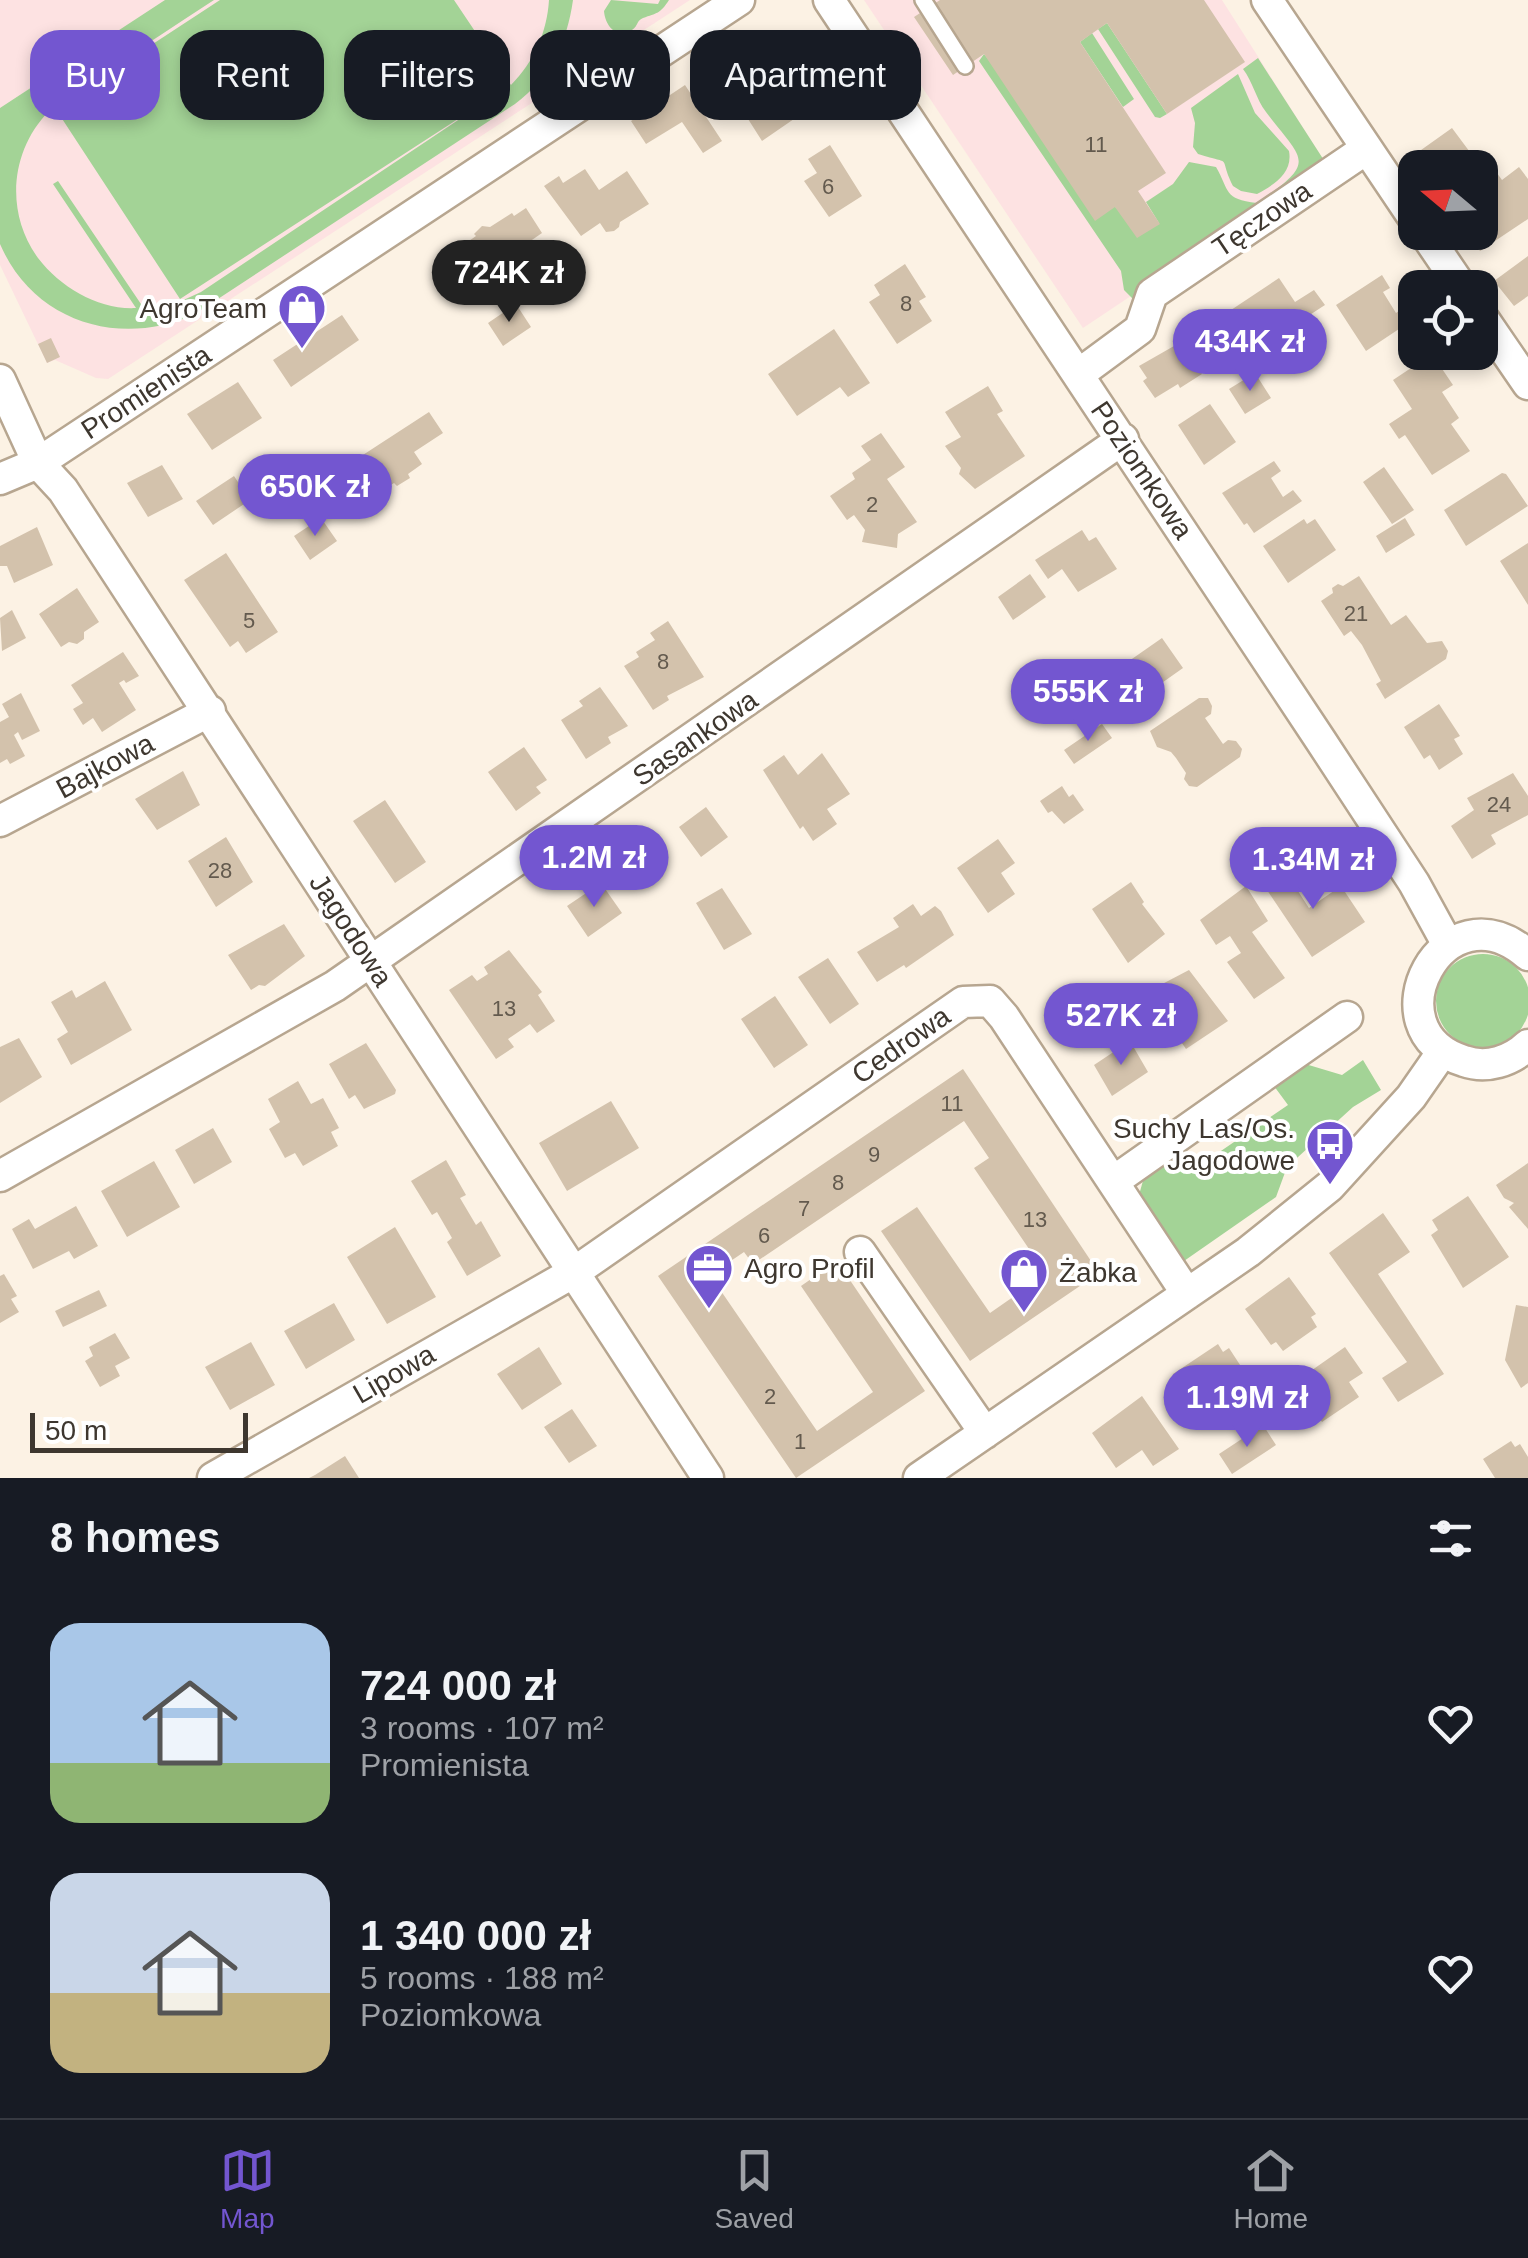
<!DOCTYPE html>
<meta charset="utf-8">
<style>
:root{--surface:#171b24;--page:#20242c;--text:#f1f3f6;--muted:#9ea1a6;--line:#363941;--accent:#7356d0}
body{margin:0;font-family:Arial,sans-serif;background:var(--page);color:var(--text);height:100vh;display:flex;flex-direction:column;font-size:38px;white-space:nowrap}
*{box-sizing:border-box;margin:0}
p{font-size:32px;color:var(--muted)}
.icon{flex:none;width:55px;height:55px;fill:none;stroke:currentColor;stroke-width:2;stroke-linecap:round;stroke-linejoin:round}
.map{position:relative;height:1478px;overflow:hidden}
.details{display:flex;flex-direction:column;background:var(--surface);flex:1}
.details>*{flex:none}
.banner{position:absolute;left:30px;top:30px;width:1000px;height:90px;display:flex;gap:20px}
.needle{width:65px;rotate:289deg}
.tools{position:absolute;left:1398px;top:150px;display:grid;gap:20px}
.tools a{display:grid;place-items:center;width:100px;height:100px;border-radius:20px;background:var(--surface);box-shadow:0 5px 15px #0003;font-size:50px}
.scale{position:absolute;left:30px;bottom:25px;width:218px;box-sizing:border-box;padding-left:10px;border:5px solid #3e372f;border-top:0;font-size:28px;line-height:35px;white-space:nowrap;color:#3e372f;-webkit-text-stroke:8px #fff;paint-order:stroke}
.price{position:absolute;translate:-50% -85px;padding:0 22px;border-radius:35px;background:var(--accent);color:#fff;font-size:32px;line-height:65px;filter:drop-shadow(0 2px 5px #0008)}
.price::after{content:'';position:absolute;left:50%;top:60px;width:30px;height:22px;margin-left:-15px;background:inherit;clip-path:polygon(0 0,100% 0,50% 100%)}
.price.on{background:#222;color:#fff}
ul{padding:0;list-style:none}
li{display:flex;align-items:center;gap:30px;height:250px;padding:0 50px}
li span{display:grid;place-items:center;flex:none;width:280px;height:200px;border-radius:30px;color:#555}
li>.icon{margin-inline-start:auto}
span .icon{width:120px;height:120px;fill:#fffc;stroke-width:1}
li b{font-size:42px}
h2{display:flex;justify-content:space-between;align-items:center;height:120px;padding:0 50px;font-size:42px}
.chip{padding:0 35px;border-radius:30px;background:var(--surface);box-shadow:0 5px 15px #0003;font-size:35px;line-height:90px}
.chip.on{background:var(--accent);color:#fff}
.menu{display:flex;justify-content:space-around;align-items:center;height:140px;border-top:2px solid var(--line);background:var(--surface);font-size:28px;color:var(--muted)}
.menu a{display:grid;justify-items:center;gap:5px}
.menu .on{color:var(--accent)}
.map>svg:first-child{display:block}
</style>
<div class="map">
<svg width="1528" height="1478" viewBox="0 0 1528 1478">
<rect width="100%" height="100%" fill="#fcf2e4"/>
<path fill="#fde2e2" d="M0 0H690L108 379 96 378 55 360 47 363 0 265Z
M864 0H1222L1327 165 1083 328Z"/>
<path fill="#a3d396" d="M165 0H214C177 24 141 48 105 71 86 84 65 95 49 111 10 151 5 213 38 258 61 288 99 310 136 308L53 184 58 181 143 307 177 303 201 292 509 86 180 299 55 108 220 0H454L511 85C534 62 547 32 549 0H573C567 43 550 78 515 104L195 314C121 348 34 323 0 244V108Z
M611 0 658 4 660 0H669C660 14 657 13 643 18 636 21 639 25 632 30 616 40 605 25 604 11Z
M1107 23 1167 114 1160 118 1155 117 1098 29Z
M1092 33 1134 99 1123 107 1080 42Z
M984 54 1115 207 1159 223 1146 202 1173 184 1189 162 1216 167C1230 191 1223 199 1257 203 1319 161 1303 161 1266 112 1256 99 1253 82 1243 69L1258 58 1327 165 1136 302 1124 290 1121 271 979 61Z
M1238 74 1255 113 1289 151C1293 173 1275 184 1257 194L1241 191 1233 186C1217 153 1236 166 1198 154L1193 147 1195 123 1191 108Z
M1436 1001a47 47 0 1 1 94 0a47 47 0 1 1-94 0Z
M1363 1060 1381 1090 1353 1107 1287 1167 1276 1197 1184 1261 1139 1195 1146 1170 1166 1157 1199 1166 1288 1105 1271 1082 1302 1063 1342 1075Z"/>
<path fill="#d3c2ac" d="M940 0H1204L1245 62 1167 114 1107 23 1080 42 1166 173 1138 191 1160 224 1137 238 1115 207 1095 221 984 54 953 75 914 17Z
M759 37 807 110 762 141 715 67Z
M685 85 722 141 703 153 682 122 646 144 631 121Z
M1452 128 1487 175 1494 169 1502 180 1519 167 1528 179V219L1480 251 1468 232H1480V168H1423L1414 155Z
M830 145 862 196 829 217 804 181 817 173 808 159Z
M585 169 599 190 627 171 649 204 620 222 619 227 614 231 606 232 600 223 581 236 544 186 559 176 563 183Z
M526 208 542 233 519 249 523 255 498 271 494 264 484 271 474 269 459 248 476 236 474 234 482 226 490 227 512 213 514 216Z
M1528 256V296L1514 306 1494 281Z
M905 264 926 297 919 301 932 321 897 344 869 302 880 295 874 285Z
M1382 275 1390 288 1383 292 1396 313 1403 308 1411 321 1366 351 1336 305Z
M1279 278 1295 302 1314 290 1325 305 1305 318 1308 323 1248 363 1219 318Z
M516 304 531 327 503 346 488 323Z
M342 315 359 340 291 387 273 360Z
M834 329 870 383 848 397 840 387 797 416 768 374Z
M51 338 60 357 47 363 38 344Z
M1181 342 1202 374 1180 388 1178 384 1155 398 1143 381 1147 378 1139 366Z
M1432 354 1453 385 1442 392 1459 418 1451 424 1470 451 1432 475 1405 435 1399 439 1389 424 1412 409 1393 380Z
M1255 373 1271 398 1245 414 1229 389Z
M238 382 262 418 212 450 187 414Z
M988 386 1003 411 997 414 1025 456 975 489 959 474 961 468 945 446 961 437 945 412Z
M1210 404 1236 442 1204 465 1178 425Z
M429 412 443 433 414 452 422 464 408 474 410 478 397 486 394 483 377 494 364 474 358 478 349 464Z
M881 433 905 467 887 479 917 522 898 534 897 548 862 542 865 530 854 515 847 520 830 496 855 479 852 473 871 460 861 446Z
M1274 461 1281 471 1271 478 1283 497 1293 490 1302 501 1254 533 1247 523 1244 525 1222 493Z
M162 465 183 499 148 517 127 483Z
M1384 467 1414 510 1392 524 1363 482Z
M1502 473 1506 474 1528 506 1466 546 1444 510Z
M234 476 250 500 213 525 196 501Z
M321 518 337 541 310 560 294 536Z
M1405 518 1415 535 1386 553 1376 536Z
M1304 519 1307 524 1315 519 1336 550 1288 583 1263 546Z
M37 527 53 565 14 583 7 566H0V546Z
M1082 530 1089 541 1096 537 1117 569 1078 592 1062 569 1048 579 1035 560Z
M1528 543V605L1500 561Z
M226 553 278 632 246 653 238 641 230 647 184 580Z
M1030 574 1046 597 1013 620 998 597Z
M1359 576 1391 625 1406 615 1427 643 1442 641 1448 651 1446 659 1385 699 1376 684 1381 681 1362 645 1351 631 1344 636 1321 601 1333 593 1332 588 1338 584 1343 586Z
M77 588 99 622 84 632V639L77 644 69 642 61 647 39 614Z
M12 610 26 638 2 651 0 618Z
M668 621 704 677 667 696 669 700 653 710 624 666 639 657 636 652 655 640 650 633Z
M1162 638 1183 668 1149 692 1129 661Z
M123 652 139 676 126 683 124 680 119 683 136 710 102 732 93 718 83 725 73 709 83 703 71 685Z
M600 687 628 726 608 737 611 743 586 759 561 720 583 706 579 701Z
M21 693 40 731 22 740 18 732 14 735 25 756 10 764 7 759 0 763V722L9 717 2 704Z
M1199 698H1208L1212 706 1211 714 1205 718 1223 744 1228 740 1236 741 1242 749 1240 757 1197 787 1189 786 1184 779 1186 773 1176 758 1171 752 1157 747 1150 731Z
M1439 704 1460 736 1454 739 1463 754 1439 770 1430 755 1424 759 1404 727Z
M1102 724 1112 738 1074 764 1064 750Z
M524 747 547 780 536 787 541 793 516 811 488 772Z
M822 753 850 794 827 809 837 824 813 841 803 826 800 829 763 770 784 755 798 775Z
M183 771 200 805 157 830 135 799Z
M1513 773 1528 796V815L1491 835 1496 844 1472 859 1451 826 1474 810 1467 798Z
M1062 786 1069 797 1073 794 1084 810 1064 824 1052 811 1048 813 1040 801Z
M385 800 426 862 395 883 353 821Z
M706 807 728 837 701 857 679 827Z
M226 837 253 882 216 907 188 861Z
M998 839 1015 863 1001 873 1015 894 988 913 957 868Z
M1281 865 1309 908 1341 886 1365 922 1312 957 1259 878Z
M1131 882 1144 902 1142 904 1165 934 1128 963 1092 909Z
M601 883 622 913 588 937 567 906Z
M1246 886 1268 921 1252 932 1285 978 1254 999 1227 962 1241 953 1230 936 1216 945 1200 920Z
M722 888 752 934 724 950 696 903Z
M913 904 921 916 935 906 941 911 954 935 906 968 904 965 877 982 857 952 899 927 893 918Z
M284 924 305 956 265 986 259 985 251 990 228 955Z
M509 950 542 992 538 995 555 1021 537 1033 530 1024 508 1039 514 1047 496 1059 449 990 472 975 477 981 488 974 484 967Z
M828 958 859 1004 830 1024 798 977Z
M1189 970 1228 1021 1186 1049 1147 992Z
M105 981 132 1030 71 1065 57 1039 68 1032 51 1002 72 990 76 998Z
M775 996 808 1045 774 1068 741 1019Z
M19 1038 42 1077 0 1103V1047Z
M1130 1041 1148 1072 1112 1096 1094 1065Z
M366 1043 396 1090 395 1094 364 1109 355 1095 349 1099 329 1064Z
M963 1069 1099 1273 970 1361 881 1231 917 1207 990 1313 1046 1274 974 1168 989 1158 964 1121 753 1264 744 1252 710 1275 817 1431 873 1392 801 1286 837 1261 925 1391 796 1478 658 1276Z
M298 1081 311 1104 323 1098 339 1128 331 1132 338 1146 303 1166 295 1153 285 1158 269 1129 280 1122 268 1099Z
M611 1101 639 1148 567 1191 539 1143Z
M213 1128 232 1162 194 1184 175 1150Z
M446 1160 466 1195 460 1198 476 1225 481 1221 501 1256 467 1276 447 1242 452 1238 437 1212 432 1215 411 1181Z
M154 1161 180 1207 127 1237 101 1191Z
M1528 1163V1229L1509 1207 1514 1203 1504 1198 1496 1185Z
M1468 1196 1509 1257 1463 1288 1431 1235 1438 1230 1432 1220Z
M76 1206 98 1246 74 1259 69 1251 33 1269 12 1229 29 1219 35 1229Z
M1383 1213 1410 1252 1378 1274 1444 1374 1398 1402 1382 1378 1407 1362 1329 1253Z
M395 1227 436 1297 387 1324 347 1257Z
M4 1274 17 1296 11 1299 19 1312 0 1323V1276Z
M1289 1277 1316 1314 1311 1317 1317 1327 1283 1351 1276 1342 1271 1345 1245 1309Z
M99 1290 107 1306 63 1327 55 1311Z
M334 1303 355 1340 306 1369 284 1331Z
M1516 1305 1528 1307V1383L1521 1388 1505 1360Z
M115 1333 130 1358 115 1366 120 1376 100 1387 85 1361 93 1356 89 1347Z
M251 1342 275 1385 230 1410 205 1367Z
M1218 1344 1223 1352 1229 1348 1257 1391 1228 1410 1211 1385 1190 1399 1173 1374Z
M539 1347 562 1384 522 1410 497 1374Z
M1345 1347 1363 1373 1349 1382 1359 1397 1322 1422 1295 1382Z
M1142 1396 1179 1449 1153 1466 1142 1450 1116 1468 1092 1433Z
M572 1409 597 1446 569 1463 544 1427Z
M1263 1425 1276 1445 1232 1474 1219 1454Z
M1511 1441 1515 1447 1520 1444 1528 1457V1478H1495L1483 1459Z
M345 1456 359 1478H309L315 1475Z"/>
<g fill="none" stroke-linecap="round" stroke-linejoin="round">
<g stroke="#b7a690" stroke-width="20">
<path id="lane" d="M923 0 965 66"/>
</g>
<g stroke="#b7a690" stroke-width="35">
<path id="street" d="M829 0 1321 741 1414 883 1448 945
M1267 0 1415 220
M1424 232 1462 288
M1480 314 1528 384
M1079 374 1140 329 1152 294 1366 149
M0 380 38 463 63 490 708 1478
M0 479 38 463 739 0
M0 821 210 711
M1528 955C1444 881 1366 1031 1464 1061 1487 1069 1511 1061 1528 1045
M0 1176 335 986 1123 439
M1114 1181 1347 1017
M860 1252 985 1433
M213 1478 576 1271 963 1002 990 1001 1004 1017 1187 1294
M919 1478 1248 1252 1330 1186 1411 1097 1443 1051"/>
</g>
<use href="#lane" stroke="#fff" stroke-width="15"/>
<use href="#street" stroke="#fff" stroke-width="30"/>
</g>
<defs>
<g id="shop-pin" transform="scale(2.5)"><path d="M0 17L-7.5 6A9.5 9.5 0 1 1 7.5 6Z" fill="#7356d0" stroke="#fff"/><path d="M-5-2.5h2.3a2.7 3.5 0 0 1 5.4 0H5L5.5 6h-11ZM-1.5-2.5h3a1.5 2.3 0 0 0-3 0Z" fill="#fff"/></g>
<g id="bus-pin" transform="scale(2.5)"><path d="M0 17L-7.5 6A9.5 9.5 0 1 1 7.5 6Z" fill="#7356d0" stroke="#fff"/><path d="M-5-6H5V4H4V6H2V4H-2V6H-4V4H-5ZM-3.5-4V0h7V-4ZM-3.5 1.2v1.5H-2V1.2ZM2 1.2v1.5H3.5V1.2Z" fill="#fff"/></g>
<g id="office-pin" transform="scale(2.5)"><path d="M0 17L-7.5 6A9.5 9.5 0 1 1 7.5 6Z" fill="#7356d0" stroke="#fff"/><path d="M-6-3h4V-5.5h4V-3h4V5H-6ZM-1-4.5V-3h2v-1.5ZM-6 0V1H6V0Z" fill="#fff"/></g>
</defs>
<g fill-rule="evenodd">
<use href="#shop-pin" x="302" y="308"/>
<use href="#bus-pin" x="1330" y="1144"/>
<use href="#office-pin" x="709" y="1268"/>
<use href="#shop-pin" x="1024" y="1272"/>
</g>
<g text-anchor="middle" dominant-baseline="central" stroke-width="8" stroke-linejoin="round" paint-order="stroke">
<g font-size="22" fill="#635a4e">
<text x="1096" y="144">11</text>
<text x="828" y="186">6</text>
<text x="906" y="303">8</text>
<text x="872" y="504">2</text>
<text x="1356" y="613">21</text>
<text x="249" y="620">5</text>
<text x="663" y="661">8</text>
<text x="1499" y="804">24</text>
<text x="220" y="870">28</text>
<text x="504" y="1008">13</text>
<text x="952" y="1103">11</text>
<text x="874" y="1154">9</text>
<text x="838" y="1182">8</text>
<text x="804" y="1208">7</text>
<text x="1035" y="1219">13</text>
<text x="764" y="1235">6</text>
<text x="770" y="1396">2</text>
<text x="800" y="1441">1</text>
</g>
<g font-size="28" fill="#3e372f" stroke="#fff">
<text transform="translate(1262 219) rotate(-34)">Tęczowa</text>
<text transform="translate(146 392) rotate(-33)">Promienista</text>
<text transform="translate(1142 470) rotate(56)">Poziomkowa</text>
<text transform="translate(695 738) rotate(-35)">Sasankowa</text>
<text transform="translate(105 766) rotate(-28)">Bajkowa</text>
<text transform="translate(351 930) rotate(57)">Jagodowa</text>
<text transform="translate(901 1045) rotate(-35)">Cedrowa</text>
<text transform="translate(394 1374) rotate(-30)">Lipowa</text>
</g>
<g font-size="28" fill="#3e372f" stroke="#fff" text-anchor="end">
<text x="267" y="308">AgroTeam</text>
<text x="1295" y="1128">Suchy Las/Os.<tspan x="1295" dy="32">Jagodowe</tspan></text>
<text x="744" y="1268" text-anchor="start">Agro Profil</text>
<text x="1059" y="1272" text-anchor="start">Żabka</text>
</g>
</g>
</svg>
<div class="tools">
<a><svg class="needle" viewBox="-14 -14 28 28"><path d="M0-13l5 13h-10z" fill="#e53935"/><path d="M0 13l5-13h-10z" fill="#9ea1a6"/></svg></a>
<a><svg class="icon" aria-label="locate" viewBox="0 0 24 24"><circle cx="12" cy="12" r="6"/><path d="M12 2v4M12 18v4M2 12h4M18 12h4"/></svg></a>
</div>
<div class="scale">50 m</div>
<b class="price on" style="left:509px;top:325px">724K zł</b>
<b class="price" style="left:1250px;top:394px">434K zł</b>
<b class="price" style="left:315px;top:539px">650K zł</b>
<b class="price" style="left:1088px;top:744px">555K zł</b>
<b class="price" style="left:594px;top:910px">1.2M zł</b>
<b class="price" style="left:1313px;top:912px">1.34M zł</b>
<b class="price" style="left:1121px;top:1068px">527K zł</b>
<b class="price" style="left:1247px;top:1450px">1.19M zł</b>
<div class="banner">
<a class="chip on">Buy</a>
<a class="chip">Rent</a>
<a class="chip">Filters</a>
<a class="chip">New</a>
<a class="chip">Apartment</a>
</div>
</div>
<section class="details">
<h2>8 homes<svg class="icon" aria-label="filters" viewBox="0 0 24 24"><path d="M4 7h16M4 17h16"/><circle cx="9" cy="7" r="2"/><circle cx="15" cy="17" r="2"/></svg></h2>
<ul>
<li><span style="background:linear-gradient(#a9c7e8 70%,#8fb573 0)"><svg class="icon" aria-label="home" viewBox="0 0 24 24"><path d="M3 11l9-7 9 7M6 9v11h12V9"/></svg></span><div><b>724 000 zł</b><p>3 rooms · 107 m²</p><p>Promienista</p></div><svg class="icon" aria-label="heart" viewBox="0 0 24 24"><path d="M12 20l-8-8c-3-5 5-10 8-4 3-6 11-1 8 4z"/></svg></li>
<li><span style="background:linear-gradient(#c9d6e8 60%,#c2b280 0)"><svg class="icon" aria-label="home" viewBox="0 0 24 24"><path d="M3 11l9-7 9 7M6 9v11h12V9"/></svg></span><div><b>1 340 000 zł</b><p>5 rooms · 188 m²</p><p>Poziomkowa</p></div><svg class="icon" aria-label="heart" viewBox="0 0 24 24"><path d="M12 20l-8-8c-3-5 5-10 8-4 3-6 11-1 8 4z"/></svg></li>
</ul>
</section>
<nav class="menu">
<a class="on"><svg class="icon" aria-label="map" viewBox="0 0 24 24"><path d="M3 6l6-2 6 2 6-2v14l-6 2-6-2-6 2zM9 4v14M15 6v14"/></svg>Map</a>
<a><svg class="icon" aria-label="saved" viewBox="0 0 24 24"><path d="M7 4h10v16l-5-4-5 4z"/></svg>Saved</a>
<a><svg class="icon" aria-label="home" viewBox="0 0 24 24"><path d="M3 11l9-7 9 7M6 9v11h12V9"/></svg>Home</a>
</nav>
